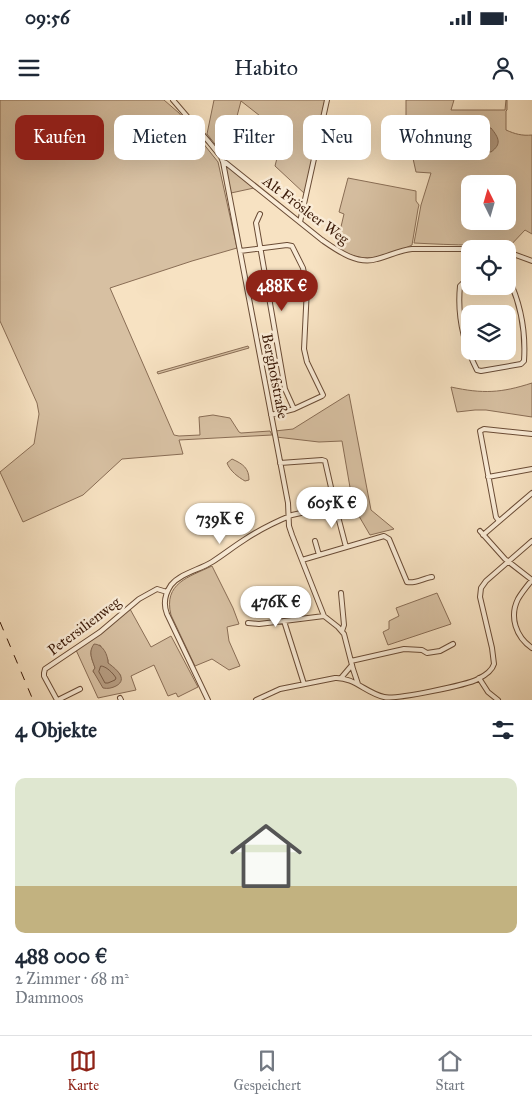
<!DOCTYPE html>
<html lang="de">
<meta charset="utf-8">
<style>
:root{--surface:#fff;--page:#f2f2f3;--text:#1f2937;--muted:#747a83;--line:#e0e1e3;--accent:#8f2418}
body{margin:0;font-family:"IM FELL Great Primer",serif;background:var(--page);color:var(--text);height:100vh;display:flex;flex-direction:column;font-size:19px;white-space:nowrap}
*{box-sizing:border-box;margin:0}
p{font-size:16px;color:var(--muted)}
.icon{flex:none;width:28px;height:28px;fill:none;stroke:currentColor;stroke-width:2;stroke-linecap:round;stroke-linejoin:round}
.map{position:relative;height:600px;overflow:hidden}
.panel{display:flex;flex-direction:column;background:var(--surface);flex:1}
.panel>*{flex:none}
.top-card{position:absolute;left:15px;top:15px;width:502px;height:45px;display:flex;gap:10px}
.needle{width:32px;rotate:355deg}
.controls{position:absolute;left:461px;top:75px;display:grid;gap:10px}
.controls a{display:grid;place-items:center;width:55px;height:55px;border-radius:10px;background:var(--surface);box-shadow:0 5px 20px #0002;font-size:25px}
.price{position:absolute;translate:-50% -42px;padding:0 11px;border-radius:18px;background:#fff;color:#222;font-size:16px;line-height:32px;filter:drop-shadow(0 1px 2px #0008)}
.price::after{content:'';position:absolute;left:50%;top:30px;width:15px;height:11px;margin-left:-8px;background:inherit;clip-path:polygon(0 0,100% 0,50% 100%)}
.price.current{background:var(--accent);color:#fff}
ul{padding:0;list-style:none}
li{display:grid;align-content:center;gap:10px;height:265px;padding:0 15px}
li+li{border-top:1px solid var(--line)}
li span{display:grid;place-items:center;height:155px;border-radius:10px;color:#555}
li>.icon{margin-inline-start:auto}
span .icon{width:90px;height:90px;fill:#fffc;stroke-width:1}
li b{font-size:21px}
h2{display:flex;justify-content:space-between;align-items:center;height:60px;padding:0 15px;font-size:21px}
.pill{padding:0 18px;border-radius:10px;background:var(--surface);box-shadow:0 5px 20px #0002;font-size:18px;line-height:45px}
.pill.current{background:var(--accent);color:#fff}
.status{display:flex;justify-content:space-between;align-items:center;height:35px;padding:0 25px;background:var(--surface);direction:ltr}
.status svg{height:14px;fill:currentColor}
header{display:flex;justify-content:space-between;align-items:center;height:65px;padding:0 15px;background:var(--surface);font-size:22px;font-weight:600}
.tabs{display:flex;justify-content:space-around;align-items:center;height:70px;border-top:1px solid var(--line);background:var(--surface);font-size:14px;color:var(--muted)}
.tabs a{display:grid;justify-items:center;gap:2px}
.tabs .current{color:var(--accent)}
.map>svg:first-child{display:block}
</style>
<div class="status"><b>09:56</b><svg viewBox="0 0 49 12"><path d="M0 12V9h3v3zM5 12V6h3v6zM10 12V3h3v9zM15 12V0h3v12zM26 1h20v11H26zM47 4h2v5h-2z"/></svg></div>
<header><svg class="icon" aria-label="menu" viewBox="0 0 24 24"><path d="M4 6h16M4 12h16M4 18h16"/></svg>Habito<svg class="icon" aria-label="person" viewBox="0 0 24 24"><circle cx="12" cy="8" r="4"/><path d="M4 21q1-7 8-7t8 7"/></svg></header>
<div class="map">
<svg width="532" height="600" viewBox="0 0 532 600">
<rect width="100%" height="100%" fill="#f7e2c2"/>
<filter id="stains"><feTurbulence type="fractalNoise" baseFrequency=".004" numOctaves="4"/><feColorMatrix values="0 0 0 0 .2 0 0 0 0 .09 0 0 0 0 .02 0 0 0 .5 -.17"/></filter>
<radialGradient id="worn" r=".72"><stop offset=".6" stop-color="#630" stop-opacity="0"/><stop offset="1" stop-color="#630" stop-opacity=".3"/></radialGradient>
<path fill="#d7c0a2" stroke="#896d55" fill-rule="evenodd" d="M0 0H164L179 13 218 62 237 148 192 161 110 188 174 335 179 336 200 335 199 317 213 315 230 318 239 332 241 333 270 331 272 335 179 340 183 354 122 359 83 395 23 422 0 372 34 344 39 314 37 303 0 221Z
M214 0H325L305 94 275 66 283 34 241 1 226 58 207 34Z
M406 0H454L451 10H505L506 0H507V10L506 11V30C515 34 522 36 532 35V134L525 130 508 148C498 142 484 145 473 145 454 145 434 144 414 143L421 105 431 73 416 72 406 27ZM470 84H508V121H470Z
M228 66 254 88 231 93 225 68Z
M348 78 416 91V101L419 105 418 109 412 145C406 148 400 150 393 152 369 160 360 161 336 148L344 114 339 112Z
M248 246 249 248 158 274 157 272Z
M532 283V317L486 310H475L457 312 451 287C483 294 501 293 532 283Z
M349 294 371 410 394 429 370 435 356 411 352 399 342 341 319 342 276 337 275 331 293 329Z
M232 359C243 364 249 368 249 380L245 381C238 377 230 371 227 363Z
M212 466 233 508 239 524 227 527 229 541 240 566 229 570 212 559 195 566 171 515C163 483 189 477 212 466Z
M437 493 451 524 388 545 383 532 389 529V521L399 516 396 508Z
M130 509 151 547 171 536 198 587 178 597 176 593 168 596 154 565 131 576 136 590 98 598 76 550ZM100 545 108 560V563L118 572 121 576 94 573 93 571 95 568C93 561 89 555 92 548Z"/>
<path fill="#b79e83" stroke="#856952" d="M487 28H491C499 38 502 44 491 52L483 51 480 47 487 38Z
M94 544C103 544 108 555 108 563 115 568 129 579 116 586 112 588 108 589 103 588L93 571 95 568C92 559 88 552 94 544Z"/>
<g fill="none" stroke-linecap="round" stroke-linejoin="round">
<path stroke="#795c46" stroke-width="1" d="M101 566C106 566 113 573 116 578L115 580 108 583H105L99 572Z"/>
<g stroke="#6a4c36" stroke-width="6">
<path id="street" d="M173 0 209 42 221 57 223 62 288 403 289 426 292 435 324 516 338 527 344 534 353 569 358 584
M223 62 226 63 322 140C338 151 357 165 377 159 389 156 400 150 412 149H470
M260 114 256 123 285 289 294 309
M300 122 327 0
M240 151 287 145 292 146 303 168 307 188 304 249 307 262 323 295 322 296 294 309 271 315
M508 152 532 161
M470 182 462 184 460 186C457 216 463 243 477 270L481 271 521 264 524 261C526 231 521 204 508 177
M280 363 322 360 325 361 335 405 346 447
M488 377 532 369
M499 421 496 417 480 331 484 329 532 334
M480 431 505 459 532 480
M483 435 532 393
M315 441 319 455
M302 460 384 436 389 439 407 482C415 484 424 478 432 477
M532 480C527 486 522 492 518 499 509 517 516 537 532 548
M341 493 344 525 342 531
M248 523 259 524 284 521
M351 561 404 549 422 550 427 553 440 551 453 544
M341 578 352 565
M479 578 488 592 498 600
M304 584 284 521 324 516
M120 598 121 600
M57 600 44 576V573L45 569 100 532 139 499 157 489 167 492
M58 600 80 589
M208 600 167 514C163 504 165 494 171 485 181 473 199 470 212 462 223 455 233 447 244 440 259 430 275 422 292 415L350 402
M256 600 280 589 335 578C354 577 366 593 384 597 395 600 467 585 478 579 484 576 492 571 494 564L492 548 480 497 481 488 486 481 532 441"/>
</g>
<use href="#street" stroke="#faecd7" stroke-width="4"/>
<path stroke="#3b1a08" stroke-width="1" stroke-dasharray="9 9" stroke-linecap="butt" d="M0 522 33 600"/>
</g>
<g text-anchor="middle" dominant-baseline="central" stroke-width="5" stroke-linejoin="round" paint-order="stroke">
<g font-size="15" fill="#3b1a08" stroke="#faecd7">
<text transform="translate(306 110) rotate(37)">Alt Frösleer Weg</text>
<text transform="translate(275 276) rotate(79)">Berghofstraße</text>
<text transform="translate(84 526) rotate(-37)">Petersilienweg</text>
</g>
</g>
<rect width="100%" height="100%" filter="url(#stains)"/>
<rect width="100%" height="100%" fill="url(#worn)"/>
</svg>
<div class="controls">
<a><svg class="needle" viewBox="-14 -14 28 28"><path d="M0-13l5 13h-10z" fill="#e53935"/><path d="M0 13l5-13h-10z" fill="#747a83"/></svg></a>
<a><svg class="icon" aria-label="locate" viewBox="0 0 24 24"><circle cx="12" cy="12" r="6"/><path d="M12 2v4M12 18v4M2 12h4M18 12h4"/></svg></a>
<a><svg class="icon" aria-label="layers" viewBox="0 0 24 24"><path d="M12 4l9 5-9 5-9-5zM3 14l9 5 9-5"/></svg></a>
</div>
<b class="price current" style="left:282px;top:212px">488K €</b>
<b class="price" style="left:332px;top:429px">605K €</b>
<b class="price" style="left:220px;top:445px">739K €</b>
<b class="price" style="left:276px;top:528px">476K €</b>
<div class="top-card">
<a class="pill current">Kaufen</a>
<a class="pill">Mieten</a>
<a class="pill">Filter</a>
<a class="pill">Neu</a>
<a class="pill">Wohnung</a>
</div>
</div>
<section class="panel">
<h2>4 Objekte<svg class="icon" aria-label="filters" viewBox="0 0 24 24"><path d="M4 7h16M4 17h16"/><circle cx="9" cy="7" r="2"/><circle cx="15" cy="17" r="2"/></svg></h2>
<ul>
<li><span style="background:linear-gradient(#dfe7d0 70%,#c2b280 0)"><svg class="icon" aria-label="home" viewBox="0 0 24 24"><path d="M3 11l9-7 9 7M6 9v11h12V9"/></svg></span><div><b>488 000 €</b><p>2 Zimmer · 68 m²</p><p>Dammoos</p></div></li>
</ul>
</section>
<nav class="tabs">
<a class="current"><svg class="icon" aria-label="map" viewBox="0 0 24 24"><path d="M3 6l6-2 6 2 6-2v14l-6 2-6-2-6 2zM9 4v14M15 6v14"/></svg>Karte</a>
<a><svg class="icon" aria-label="saved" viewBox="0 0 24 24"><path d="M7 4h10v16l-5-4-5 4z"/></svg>Gespeichert</a>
<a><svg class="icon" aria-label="home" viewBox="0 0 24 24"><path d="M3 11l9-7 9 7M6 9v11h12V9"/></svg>Start</a>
</nav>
